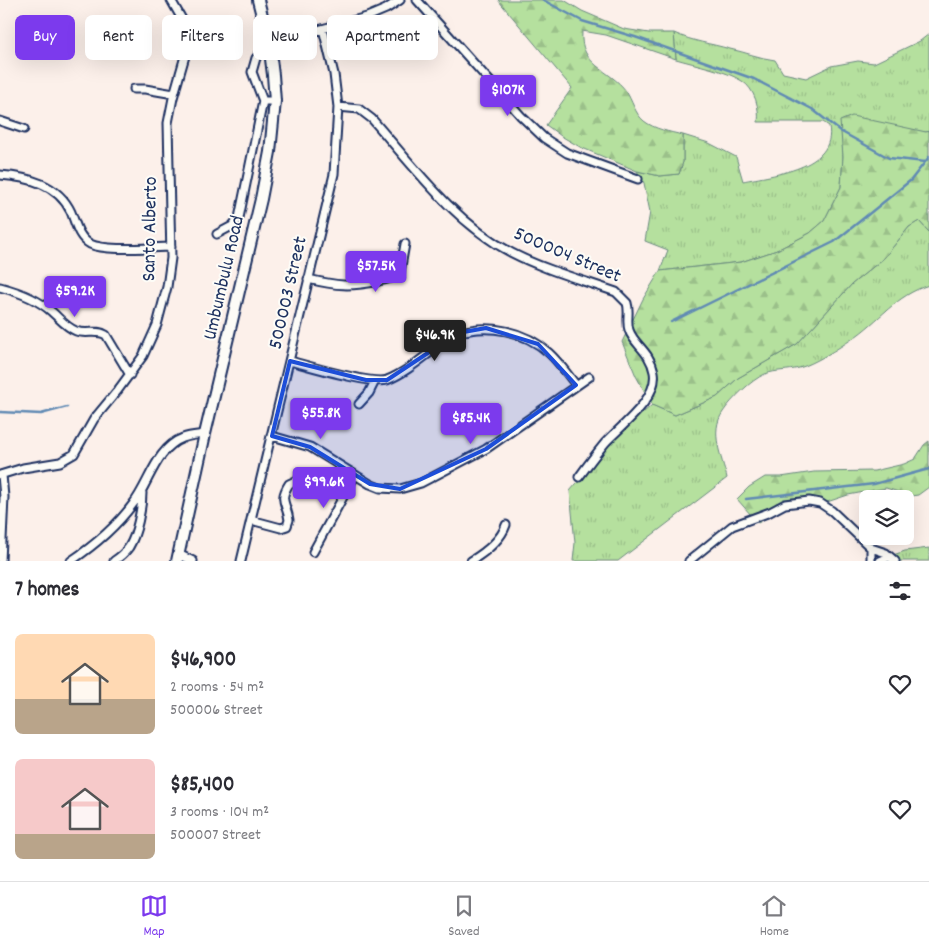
<!DOCTYPE html>
<meta charset="utf-8">
<style>
:root{--surface:#fff;--page:#f7f7f7;--text:#2b2b33;--muted:#7c7c81;--line:#e1e1e2;--accent:#7c3aed}
body{margin:0;font-family:Dekko,sans-serif;background:var(--page);color:var(--text);height:100vh;display:flex;flex-direction:column;font-size:19px;white-space:nowrap}
*{box-sizing:border-box;margin:0}
p{font-size:16px;color:var(--muted)}
.icon{flex:none;width:28px;height:28px;fill:none;stroke:currentColor;stroke-width:2;stroke-linecap:round;stroke-linejoin:round}
.map{position:relative;height:561px;overflow:hidden}
.side{display:flex;flex-direction:column;background:var(--surface);flex:1}
.side>*{flex:none}
.top-card{position:absolute;left:15px;top:15px;width:500px;height:45px;display:flex;gap:10px}
.tools{position:absolute;left:859px;top:490px;display:grid;gap:10px}
.tools a{display:grid;place-items:center;width:55px;height:55px;border-radius:8px;background:var(--surface);box-shadow:0 5px 20px #0002;font-size:25px}
.price{position:absolute;translate:-50% -42px;padding:0 11px;border-radius:5px;background:var(--accent);color:#fff;font-size:16px;line-height:32px;filter:drop-shadow(0 1px 2px #0008)}
.price::after{content:'';position:absolute;left:50%;top:30px;width:15px;height:11px;margin-left:-8px;background:inherit;clip-path:polygon(0 0,100% 0,50% 100%)}
.price.active{background:#222;color:#fff}
ul{padding:0;list-style:none}
li{display:flex;align-items:center;gap:15px;height:125px;padding:0 15px}
li span{display:grid;place-items:center;flex:none;width:140px;height:100px;border-radius:8px;color:#555}
li>.icon{margin-inline-start:auto}
span .icon{width:60px;height:60px;fill:#fffc;stroke-width:1}
li b{font-size:21px}
h2{display:flex;justify-content:space-between;align-items:center;height:60px;padding:0 15px;font-size:21px}
.pill{padding:0 18px;border-radius:8px;background:var(--surface);box-shadow:0 5px 20px #0002;font-size:18px;line-height:45px}
.pill.active{background:var(--accent);color:#fff}
.tabs{display:flex;justify-content:space-around;align-items:center;height:70px;border-top:1px solid var(--line);background:var(--surface);font-size:14px;color:var(--muted)}
.tabs a{display:grid;justify-items:center;gap:2px}
.tabs .active{color:var(--accent)}
.map>svg:first-child{display:block}
</style>
<div class="map">
<svg width="929" height="561" viewBox="0 0 929 561">
<defs>
<pattern id="grass-tufts" width="24" height="20" patternUnits="userSpaceOnUse" patternTransform="scale(1.25)"><rect width="24" height="20" fill="#b5e09e"/><path d="M3 7l-1-3M5 7V3M7 7l1-3M15 17l-1-3M17 17v-4M19 17l1-3" fill="none" stroke="#9bc08a"/></pattern>
<pattern id="forest-firs" width="22" height="20" patternUnits="userSpaceOnUse" patternTransform="scale(1.25)"><rect width="22" height="20" fill="#b5e09e"/><path d="M5 1l3.5 6h-7zM16 11l3.5 6h-7z" fill="#9bc08a"/></pattern>
</defs>
<rect width="100%" height="100%" fill="#fcf0ea"/>
<filter id="ink" filterUnits="userSpaceOnUse"><feTurbulence type="fractalNoise" baseFrequency=".02" numOctaves="2"/><feDisplacementMap in="SourceGraphic" scale="10" xChannelSelector="R" yChannelSelector="G"/><feConvolveMatrix kernelMatrix="1 2 1 2 8 2 1 2 1" color-interpolation-filters="sRGB"/></filter>
<g filter="url(#ink)">
<path fill="url(#grass-tufts)" stroke="#68887e" d="M674 33C694 42 709 43 730 49 745 52 759 58 775 60L783 73 806 78 831 66 858 61 874 63 920 41 929 34V131L926 132 841 121 843 156 841 187 824 221 810 233 777 250 741 262 660 271 668 250 645 241 650 212 644 183 637 171 660 176 679 174 683 162V135L709 143 736 157 743 181C772 175 837 169 829 126L823 122H758C760 109 755 89 742 81 725 70 696 65 676 59Z
M919 221 929 232V285C896 295 879 321 852 339 839 348 814 364 799 368 788 371 776 370 765 374 751 380 731 400 723 412 709 432 722 457 727 478L618 561H573L575 543 570 491 619 434 652 405 675 415 717 397 738 378 797 344 852 284 884 258 909 227Z
M929 548V561H875L905 551Z"/>
<path fill="url(#forest-firs)" stroke="#68887e" d="M498 0H564L582 11 624 29 649 33H674L676 59 606 35 582 31C579 66 610 69 626 91 632 100 635 114 644 121 654 129 670 132 683 135V162L679 174 660 176 637 171 580 147 561 136 546 125 572 88Z
M852 116 926 132 929 131V232L919 221 909 227 884 258 852 284 797 344 738 378 717 397 675 415 652 405 636 376 622 342 643 299 660 271 741 262 777 250 810 233 824 221 841 187 843 156 840 121Z
M929 441V487L918 495 911 496 886 488 848 495 827 502 788 506 758 523 737 499 749 487 765 477H781L814 472 874 471 904 464 915 459 924 445Z"/>
<g fill="none" stroke-linecap="round" stroke-linejoin="round">
<path stroke="#608ab4" stroke-width="2.5" d="M543 0 582 21 635 37 754 79 812 109 840 131 889 158 925 162
M671 322 834 242 911 180 929 157
M0 412 41 414 67 407
M746 499 874 484 929 469"/>
<g stroke="#1b2f5e" stroke-width="11">
<path id="street" d="M417 0 521 116 544 138 567 153 638 179
M134 89H145L174 94
M263 101 252 72 256 58 269 43 367 17 386 9 400 0
M338 107 359 109 372 119C414 167 455 223 512 253 545 270 582 280 616 292L627 303C630 312 626 321 629 330 634 345 650 351 654 372 659 398 621 426 605 443 596 454 587 466 579 477
M0 121 24 129
M0 175C28 177 58 184 71 212 76 224 78 237 90 244 107 252 151 247 171 247
M217 234 232 226 239 218 263 101H275
M308 279C337 286 350 287 379 281 386 279 395 279 400 272L405 244
M0 287C19 292 38 299 52 312 60 319 66 327 76 331 86 335 97 329 106 335L130 375
M290 361C309 366 372 385 387 380 411 371 435 346 458 333 488 323 525 331 549 353 559 362 567 374 576 385
M359 404 369 393 375 381
M272 436 310 447 370 484 380 488 400 489 421 483 486 449 589 377
M0 475 23 468 60 462 74 454 94 419 118 390 143 356 157 325 167 287 171 258 168 123 173 98 185 56 186 44 183 21 171 0
M251 520 281 528 287 526 289 520C287 503 278 501 289 484L304 477
M313 552 355 475
M178 554 193 561
M1 561 4 497 2 475
M71 561C95 545 116 527 133 504 149 484 156 448 183 438 190 435 198 435 205 434
M114 561C120 557 125 553 129 547 137 534 142 508 142 493
M241 561 334 174 338 107 334 74 323 29
M471 561C484 553 501 540 506 525
M689 561 732 526 770 512 785 504 809 501 820 503 832 511 871 548 886 553 895 561
M871 561V548
M880 561 889 557 892 559"/>
</g>
<g stroke="#1b2f5e" stroke-width="14">
<path id="secondary" d="M177 561 205 434 261 199 270 152 275 101 273 75 269 43 258 0"/>
</g>
<use href="#street" stroke="#fdfcf7" stroke-width="7"/>
<use href="#secondary" stroke="#fdfcf7" stroke-width="10"/>
</g>
</g>
<path fill="#1d4ed8" fill-opacity="0.2" stroke="#1d4ed8" stroke-width="4" stroke-linejoin="round" d="M486 328 538 344 576 385 486 449 400 489 370 484 310 447 272 436 290 361 366 380H387L458 333Z"/>
<g text-anchor="middle" dominant-baseline="central" stroke-width="4" stroke-linejoin="round" paint-order="stroke">
<g font-size="20" fill="#1b2f5e" stroke="#fdfcf7">
<text transform="translate(151 229) rotate(-89)">Santo Alberto</text>
<text transform="translate(567 256) rotate(23)">500004 Street</text>
<text transform="translate(225 278) rotate(-77)">Umbumbulu Road</text>
<text transform="translate(289 293) rotate(-77)">500003 Street</text>
</g>
</g>
</svg>
<div class="tools">
<a><svg class="icon" aria-label="layers" viewBox="0 0 24 24"><path d="M12 4l9 5-9 5-9-5zM3 14l9 5 9-5"/></svg></a>
</div>
<b class="price" style="left:508px;top:117px">$107K</b>
<b class="price" style="left:376px;top:293px">$57.5K</b>
<b class="price" style="left:75px;top:318px">$59.2K</b>
<b class="price active" style="left:435px;top:362px">$46.9K</b>
<b class="price" style="left:321px;top:440px">$55.8K</b>
<b class="price" style="left:471px;top:445px">$85.4K</b>
<b class="price" style="left:324px;top:509px">$99.6K</b>
<div class="top-card">
<a class="pill active">Buy</a>
<a class="pill">Rent</a>
<a class="pill">Filters</a>
<a class="pill">New</a>
<a class="pill">Apartment</a>
</div>
</div>
<section class="side">
<h2>7 homes<svg class="icon" aria-label="filters" viewBox="0 0 24 24"><path d="M4 7h16M4 17h16"/><circle cx="9" cy="7" r="2"/><circle cx="15" cy="17" r="2"/></svg></h2>
<ul>
<li><span style="background:linear-gradient(#ffd9b3 65%,#b9a48a 0)"><svg class="icon" aria-label="home" viewBox="0 0 24 24"><path d="M3 11l9-7 9 7M6 9v11h12V9"/></svg></span><div><b>$46,900</b><p>2 rooms · 54 m²</p><p>500006 Street</p></div><svg class="icon" aria-label="heart" viewBox="0 0 24 24"><path d="M12 20l-8-8c-3-5 5-10 8-4 3-6 11-1 8 4z"/></svg></li>
<li><span style="background:linear-gradient(#f6c9c9 75%,#b9a48a 0)"><svg class="icon" aria-label="home" viewBox="0 0 24 24"><path d="M3 11l9-7 9 7M6 9v11h12V9"/></svg></span><div><b>$85,400</b><p>3 rooms · 104 m²</p><p>500007 Street</p></div><svg class="icon" aria-label="heart" viewBox="0 0 24 24"><path d="M12 20l-8-8c-3-5 5-10 8-4 3-6 11-1 8 4z"/></svg></li>
</ul>
</section>
<nav class="tabs">
<a class="active"><svg class="icon" aria-label="map" viewBox="0 0 24 24"><path d="M3 6l6-2 6 2 6-2v14l-6 2-6-2-6 2zM9 4v14M15 6v14"/></svg>Map</a>
<a><svg class="icon" aria-label="saved" viewBox="0 0 24 24"><path d="M7 4h10v16l-5-4-5 4z"/></svg>Saved</a>
<a><svg class="icon" aria-label="home" viewBox="0 0 24 24"><path d="M3 11l9-7 9 7M6 9v11h12V9"/></svg>Home</a>
</nav>
